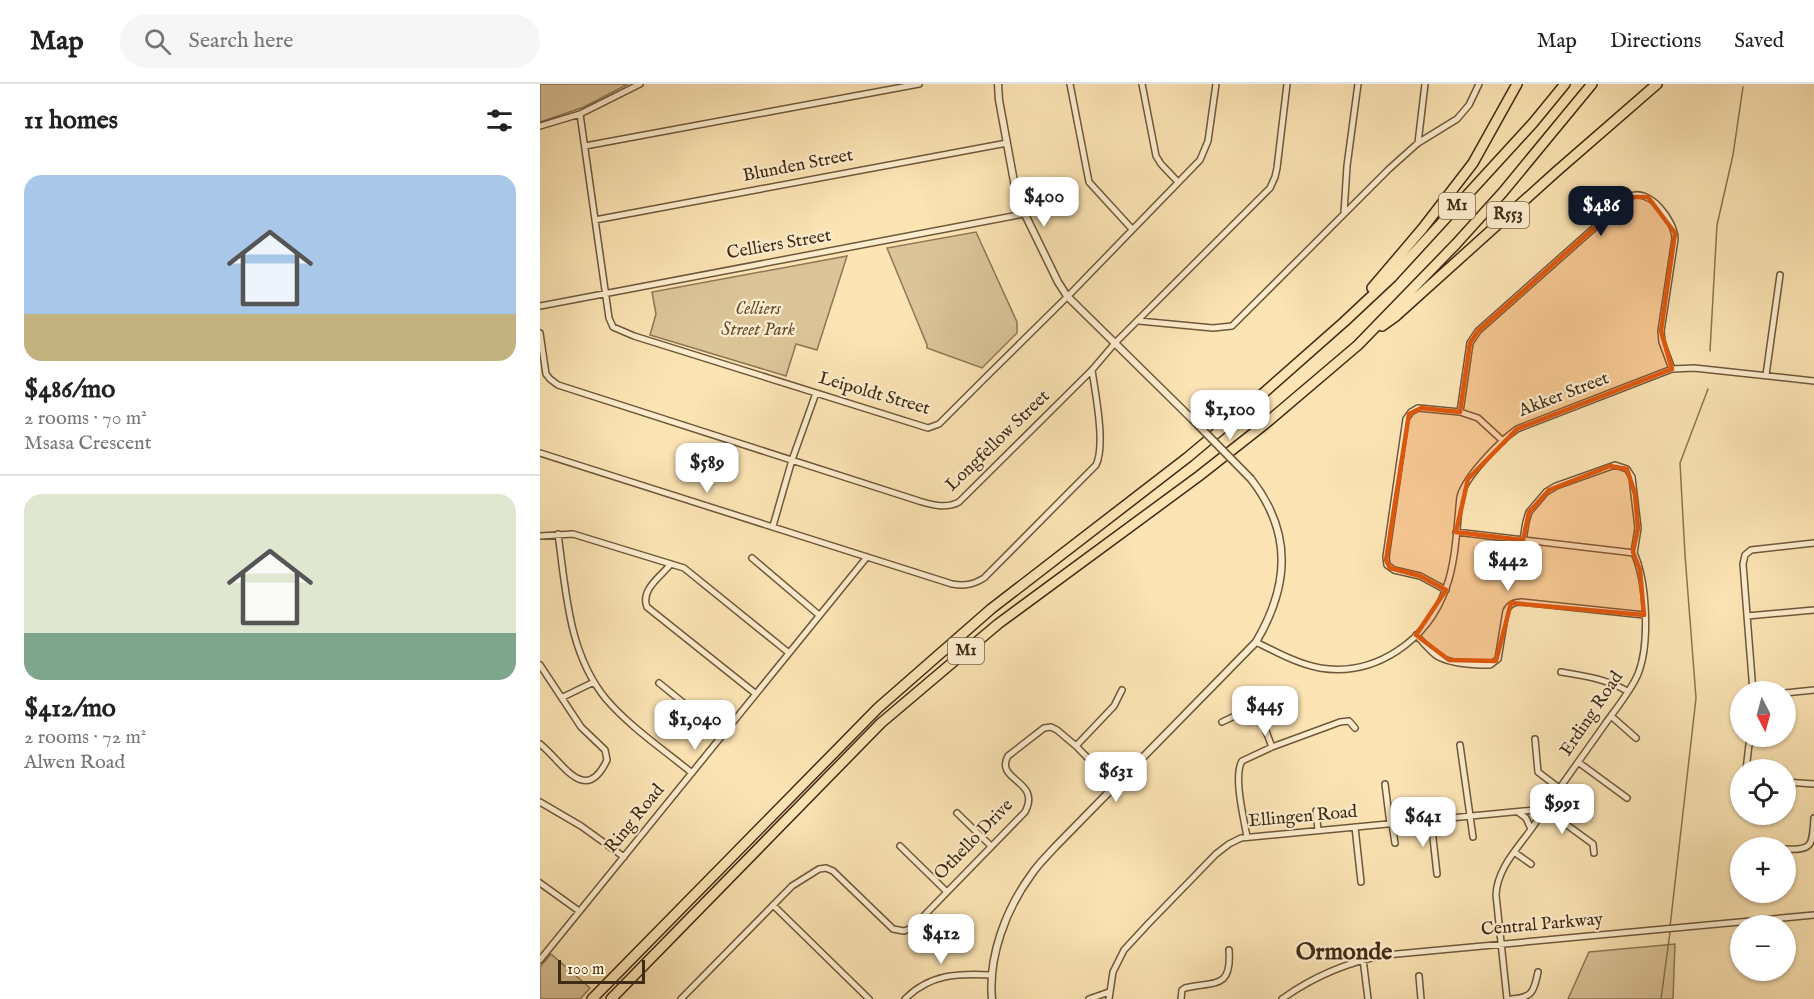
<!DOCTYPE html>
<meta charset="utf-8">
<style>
:root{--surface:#fff;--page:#f6f6f6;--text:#222;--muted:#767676;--line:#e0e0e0;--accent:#111827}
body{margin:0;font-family:"IM FELL English",serif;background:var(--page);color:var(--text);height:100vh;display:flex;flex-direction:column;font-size:22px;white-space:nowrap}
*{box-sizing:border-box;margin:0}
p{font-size:20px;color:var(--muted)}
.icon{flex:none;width:33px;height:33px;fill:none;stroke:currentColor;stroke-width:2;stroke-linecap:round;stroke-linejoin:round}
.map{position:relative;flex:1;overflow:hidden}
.drawer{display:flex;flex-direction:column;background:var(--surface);width:540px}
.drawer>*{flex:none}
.needle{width:39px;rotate:174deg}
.tools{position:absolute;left:1190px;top:597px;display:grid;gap:12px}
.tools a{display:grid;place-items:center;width:66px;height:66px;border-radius:50%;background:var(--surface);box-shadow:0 2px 4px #0004;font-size:30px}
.scale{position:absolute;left:18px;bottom:15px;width:87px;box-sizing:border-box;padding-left:6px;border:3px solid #3f2a13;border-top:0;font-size:16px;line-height:21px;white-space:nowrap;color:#3f2a13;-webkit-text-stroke:4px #fdedce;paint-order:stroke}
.price{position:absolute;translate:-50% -51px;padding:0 14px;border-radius:12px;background:#fff;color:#222;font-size:20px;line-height:39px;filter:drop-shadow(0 2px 3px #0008)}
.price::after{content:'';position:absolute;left:50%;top:36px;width:18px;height:14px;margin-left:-9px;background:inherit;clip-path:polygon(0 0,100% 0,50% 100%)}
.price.active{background:var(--accent);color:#fff}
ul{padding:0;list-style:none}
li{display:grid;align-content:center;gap:12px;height:318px;padding:0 24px}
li+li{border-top:2px solid var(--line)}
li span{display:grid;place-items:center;height:186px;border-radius:18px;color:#555}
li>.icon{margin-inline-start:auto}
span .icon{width:108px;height:108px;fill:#fffc;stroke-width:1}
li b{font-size:26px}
h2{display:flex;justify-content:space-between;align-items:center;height:72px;padding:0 24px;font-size:26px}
header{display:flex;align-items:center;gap:36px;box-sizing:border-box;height:84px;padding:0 30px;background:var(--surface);border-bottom:2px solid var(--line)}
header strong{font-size:28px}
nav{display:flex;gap:33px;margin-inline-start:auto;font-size:21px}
.search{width:420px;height:54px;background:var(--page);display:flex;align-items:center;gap:15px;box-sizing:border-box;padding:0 21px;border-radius:33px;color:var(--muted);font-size:22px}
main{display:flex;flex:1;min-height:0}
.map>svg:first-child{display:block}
</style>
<header>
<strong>Map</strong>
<div class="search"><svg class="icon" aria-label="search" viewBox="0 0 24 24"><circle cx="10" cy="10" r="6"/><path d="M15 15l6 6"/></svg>Search here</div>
<nav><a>Map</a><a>Directions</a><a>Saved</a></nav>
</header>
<main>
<section class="drawer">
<h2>11 homes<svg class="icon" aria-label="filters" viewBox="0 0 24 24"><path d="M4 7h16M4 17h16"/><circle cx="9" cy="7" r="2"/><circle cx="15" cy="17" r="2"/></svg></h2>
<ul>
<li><span style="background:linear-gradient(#a9c7e8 75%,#c2b280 0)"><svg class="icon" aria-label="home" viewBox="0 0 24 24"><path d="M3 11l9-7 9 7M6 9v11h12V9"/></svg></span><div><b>$486/mo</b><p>2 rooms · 70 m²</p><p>Msasa Crescent</p></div></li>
<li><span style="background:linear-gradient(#dfe7d0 75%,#7fa58c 0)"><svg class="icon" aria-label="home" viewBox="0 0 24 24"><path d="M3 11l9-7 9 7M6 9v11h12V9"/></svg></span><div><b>$412/mo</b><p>2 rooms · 72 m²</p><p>Alwen Road</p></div></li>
</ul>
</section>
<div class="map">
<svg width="1274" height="915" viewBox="0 0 1274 915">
<rect width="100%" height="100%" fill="#fce4b4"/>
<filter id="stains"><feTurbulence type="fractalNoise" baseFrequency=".00333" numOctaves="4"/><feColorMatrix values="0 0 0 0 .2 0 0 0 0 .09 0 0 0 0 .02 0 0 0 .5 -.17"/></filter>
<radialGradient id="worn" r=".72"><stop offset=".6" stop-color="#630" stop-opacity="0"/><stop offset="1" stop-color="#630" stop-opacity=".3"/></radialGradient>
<path fill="#dcc499" stroke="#8e7756" stroke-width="1.5" d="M0 0H88L44 23 0 38Z
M436 148 477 238V249L442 284 387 264V261L347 164Z
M307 172 277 266 256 260 246 292 110 251 116 230 112 208Z
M1135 860 1133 915H1028L1049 868Z
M11 870 50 904 40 915H0V883Z"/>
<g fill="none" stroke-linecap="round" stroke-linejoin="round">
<path stroke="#8a7453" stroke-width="1.5" d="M1170 267 1177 141 1193 71 1203 3
M1130 843 1156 614 1145 471 1140 379 1168 305
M1121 915 1130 848"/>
<g stroke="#6e583b" stroke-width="8">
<path id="minor" d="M530 0 549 98 592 145
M602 0 616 72 621 80 638 98
M40 30 69 234 73 243 94 252 388 344 399 340 441 298 531 209 660 76 668 57 676 0
M0 42 40 30 100 0
M878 59 885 0
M45 62 379 0
M804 129 807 82 818 0
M55 136 467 59
M0 222 484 130
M599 237 673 244 692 242 849 85 878 59 917 35 929 21 939 0
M0 249 6 290 10 295 18 301 379 417C393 421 406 425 419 418L552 286 575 259 730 104 735 93 737 84 747 0
M1226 291 1240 191
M920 328 930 259 938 247 1089 113C1109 102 1135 137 1135 155L1121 247 1122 258 1132 285
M0 369 412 500C424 502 433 501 444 494L556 381C566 361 555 308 552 286
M233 442 252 376 276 309
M916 448 1094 469
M18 450C26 506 28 569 66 615 90 643 124 666 152 689
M0 452 33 450 144 484 249 569
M983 456 986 438 989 428 1006 408 1016 402 1075 381 1087 385 1092 393 1098 444 1094 469
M212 474 279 531
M131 480C121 492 100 506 107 523L216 610
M906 506 880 492 854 486 847 481 846 473 866 335 871 328 878 324 920 328 938 334 963 357
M1207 532 1274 526
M876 551C883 558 890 567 897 572 911 580 934 581 950 581L958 575 966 527C969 520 974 518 982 518L1104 531
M716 558C736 568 758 580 780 584 836 593 888 556 906 504 916 478 917 440 920 413 925 393 960 357 977 345L1132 285 1154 284 1274 297
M0 581 41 643 65 666 67 676C45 723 22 677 0 660
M1021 588C1045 592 1066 595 1087 607
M119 599 183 651
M1213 608 1203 480 1205 471 1211 466 1274 459
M1245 609 1274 606
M23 613 54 598
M709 618 721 634 732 663
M1071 632 1096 654
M682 638 714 623
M995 655 998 688 1019 704
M920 661 933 753
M536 662 574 622 582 606
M1038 678 1087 714
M1206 686 1210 652
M1245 698 1274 700
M845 700 850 740
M0 718 41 742 84 773
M776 727 778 746
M978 728 986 734 991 745
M417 729 451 762
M891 736 897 790
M852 740 855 759
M815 743 821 798
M707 753C704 735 693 692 702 677L732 663 800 638 809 637 815 644
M360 762 406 807
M1216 764H1225
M1245 765C1274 767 1272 760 1274 734
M974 768 991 780
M0 799 39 827
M233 821 329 915
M823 875 828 915
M0 876 327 473
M879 892 881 915
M141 915 252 802 279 785 286 784 293 787 353 845 364 847 372 844 485 728C502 696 454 697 468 672L504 644 511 643 517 646 536 662 575 702
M365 915C390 890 418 889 452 891
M549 915 569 908
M569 915 573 888 584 866 608 840 676 770 689 760 701 754 1005 725 1053 760 1054 769
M641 915 642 906 645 904C674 897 692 906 689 866
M742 915C774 892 807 878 846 871L1274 831
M967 915 956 811C957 785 977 765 992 744 1015 710 1039 677 1063 643 1074 627 1091 607 1098 590 1110 560 1107 498 1094 469
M971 915C992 914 994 908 998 888"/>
</g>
<g stroke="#6e583b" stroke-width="9">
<path id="tertiary" d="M458 0 459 16 477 114 518 198 527 212 652 335
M452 915C448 873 466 825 491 791 498 780 507 772 516 762L716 558C749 502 753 449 711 395"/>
</g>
<g stroke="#3f2a13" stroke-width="12">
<path id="motorway" d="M832 204 883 144 933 79 977 0
M842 242 856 232 1017 87 1117 0
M52 915 338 624 451 525 648 373 710 321 804 238 852 193 993 39 1025 0
M71 915 341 639 458 540 659 392 725 340 818 261 916 160 963 108 1052 0"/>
</g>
<use href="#minor" stroke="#fdedce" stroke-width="5"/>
<use href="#tertiary" stroke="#fdedce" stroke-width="6"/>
<use href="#motorway" stroke="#fce4b4" stroke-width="9"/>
<g stroke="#6e583b" stroke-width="9" stroke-linecap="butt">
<path id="tertiary-bridge" d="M652 335 711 395"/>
</g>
<use href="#tertiary-bridge" stroke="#fdedce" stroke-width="6"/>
</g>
<path fill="#e0570c" fill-opacity="0.2" stroke="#e0570c" stroke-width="4.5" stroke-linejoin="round" d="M1089 113H1108L1135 149 1121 247 1132 285 977 345 928 395 916 448 983 456 989 428 1009 406 1070 382 1087 385 1095 410 1098 444 1093 468 1100 486 1104 531 971 519 956 577 909 576 876 551 906 506 880 492 850 484 846 476 869 330 881 324 920 328 930 259 938 247Z"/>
<g text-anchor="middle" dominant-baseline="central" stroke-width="4.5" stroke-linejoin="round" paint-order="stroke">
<g fill="#fdedce" stroke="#78644b" stroke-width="1.5">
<rect x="899" y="109" width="36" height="26" rx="4.5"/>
<rect x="947" y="118" width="42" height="26" rx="4.5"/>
<rect x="408" y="554" width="36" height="26" rx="4.5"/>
</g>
<g font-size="16" font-weight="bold" fill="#3f2a13">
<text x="917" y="122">M1</text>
<text x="968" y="131">R553</text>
<text x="426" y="567">M1</text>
</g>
<g font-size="18" fill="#3f2a13" stroke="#fdedce">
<text transform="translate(258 82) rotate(-11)">Blunden Street</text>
<text transform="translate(239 161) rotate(-10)">Celliers Street</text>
<text transform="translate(334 310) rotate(16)">Leipoldt Street</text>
<text transform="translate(1024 311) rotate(-21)">Akker Street</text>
<text transform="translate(458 357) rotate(-44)">Longfellow Street</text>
<text transform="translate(1052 630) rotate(-56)">Erding Road</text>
<text transform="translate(763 733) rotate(-5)">Ellingen Road</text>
<text transform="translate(95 735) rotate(-51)">Ring Road</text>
<text transform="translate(434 756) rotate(-46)">Othello Drive</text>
<text transform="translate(1002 841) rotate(-5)">Central Parkway</text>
</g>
<g font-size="18" font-style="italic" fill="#665034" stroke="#fdedce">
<text x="218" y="225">Celliers<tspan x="218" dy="21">Street Park</tspan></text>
</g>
<g font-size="24" font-weight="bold" fill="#3f2a13" stroke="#fdedce">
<text x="804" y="868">Ormonde</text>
</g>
</g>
<rect width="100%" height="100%" filter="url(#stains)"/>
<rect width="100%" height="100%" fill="url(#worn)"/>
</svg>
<div class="tools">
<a><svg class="needle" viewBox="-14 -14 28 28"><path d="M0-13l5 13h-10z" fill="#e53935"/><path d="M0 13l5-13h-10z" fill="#767676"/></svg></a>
<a><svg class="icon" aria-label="locate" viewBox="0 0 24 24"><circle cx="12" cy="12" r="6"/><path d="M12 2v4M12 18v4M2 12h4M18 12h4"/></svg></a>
<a>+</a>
<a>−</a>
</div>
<div class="scale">100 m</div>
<b class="price" style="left:504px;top:144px">$400</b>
<b class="price active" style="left:1061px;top:153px">$486</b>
<b class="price" style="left:690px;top:357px">$1,100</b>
<b class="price" style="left:167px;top:410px">$589</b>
<b class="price" style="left:968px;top:508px">$442</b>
<b class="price" style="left:725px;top:653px">$445</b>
<b class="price" style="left:155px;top:667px">$1,040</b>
<b class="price" style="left:576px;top:719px">$631</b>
<b class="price" style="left:1022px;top:751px">$991</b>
<b class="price" style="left:883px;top:764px">$641</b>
<b class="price" style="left:401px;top:881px">$412</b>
</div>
</main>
